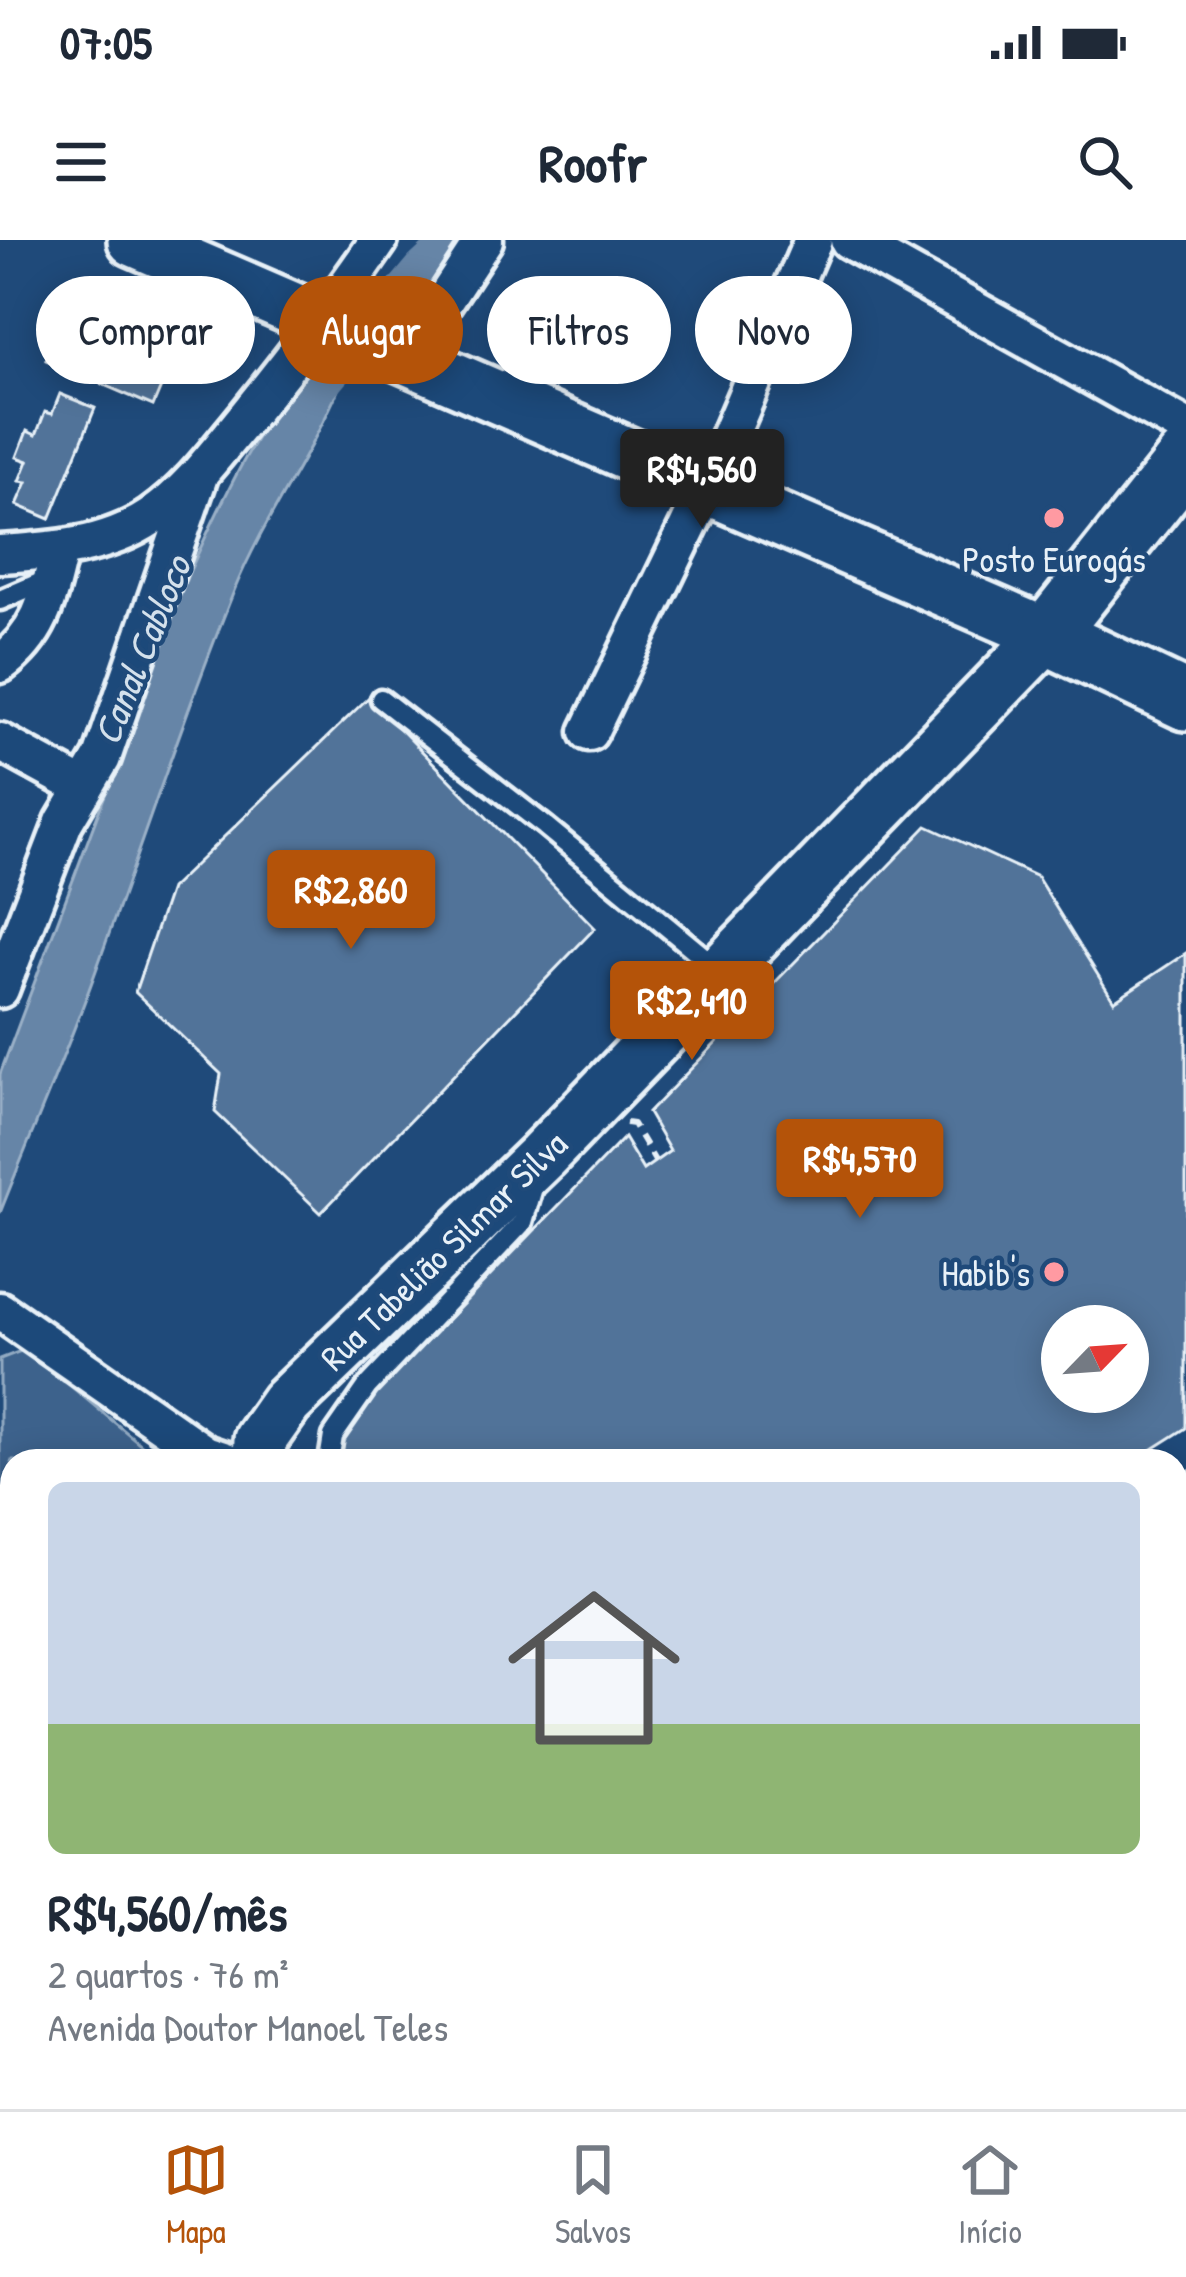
<!DOCTYPE html>
<html lang="pt">
<meta charset="utf-8">
<style>
:root{--surface:#fff;--page:#f6f6f7;--text:#1f2937;--muted:#747a83;--line:#e0e1e3;--accent:#b45309}
body{margin:0;font-family:"Patrick Hand",sans-serif;background:var(--page);color:var(--text);height:100vh;display:flex;flex-direction:column;font-size:45px;white-space:nowrap}
*{box-sizing:border-box;margin:0}
p{font-size:39px;color:var(--muted)}
.icon{flex:none;width:66px;height:66px;fill:none;stroke:currentColor;stroke-width:2;stroke-linecap:round;stroke-linejoin:round}
.map{position:relative;flex:1;overflow:hidden}
.sheet{position:absolute;left:0px;top:1209px;width:1188px;height:660px;display:flex;flex-direction:column;background:var(--surface);border-radius:36px 36px 0 0;box-shadow:0 6px 30px #0003}
.sheet>*{flex:none}
.hud{position:absolute;left:36px;top:36px;width:1116px;height:108px;display:flex;gap:24px}
.needle{width:78px;rotate:65deg}
.fabs{position:absolute;left:1041px;top:1065px;display:grid;gap:24px}
.fabs a{display:grid;place-items:center;width:108px;height:108px;border-radius:50%;background:var(--surface);box-shadow:0 6px 30px #0003;font-size:60px}
.price{position:absolute;translate:-50% -102px;padding:0 27px;border-radius:12px;background:var(--accent);color:#fff;font-size:39px;line-height:78px;filter:drop-shadow(0 3px 6px #0008)}
.price::after{content:'';position:absolute;left:50%;top:72px;width:36px;height:27px;margin-left:-18px;background:inherit;clip-path:polygon(0 0,100% 0,50% 100%)}
.price.on{background:#222;color:#fff}
ul{padding:0;list-style:none}
li{display:grid;align-content:center;gap:24px;height:636px;padding:0 48px}
li+li{border-top:3px solid var(--line)}
li span{display:grid;place-items:center;height:372px;border-radius:18px;color:#555}
li>.icon{margin-inline-start:auto}
span .icon{width:216px;height:216px;fill:#fffc;stroke-width:1}
li b{font-size:51px}
.chip{padding:0 42px;border-radius:54px;background:var(--surface);box-shadow:0 6px 30px #0003;font-size:42px;line-height:108px}
.chip.on{background:var(--accent);color:#fff}
.status{display:flex;justify-content:space-between;align-items:center;height:84px;padding:0 60px;background:var(--surface);direction:ltr}
.status svg{height:33px;fill:currentColor}
header{display:flex;justify-content:space-between;align-items:center;height:156px;padding:0 48px;background:var(--surface);font-size:54px;font-weight:700}
.tabs{display:flex;justify-content:space-around;align-items:center;height:168px;border-top:3px solid var(--line);background:var(--surface);font-size:33px;color:var(--muted)}
.tabs a{display:grid;justify-items:center;gap:6px}
.tabs .on{color:var(--accent)}
.map>svg:first-child{display:block}
</style>
<div class="status"><b>07:05</b><svg viewBox="0 0 49 12"><path d="M0 12V9h3v3zM5 12V6h3v6zM10 12V3h3v9zM15 12V0h3v12zM26 1h20v11H26zM47 4h2v5h-2z"/></svg></div>
<header><svg class="icon" aria-label="menu" viewBox="0 0 24 24"><path d="M4 6h16M4 12h16M4 18h16"/></svg>Roofr<svg class="icon" aria-label="search" viewBox="0 0 24 24"><circle cx="10" cy="10" r="6"/><path d="M15 15l6 6"/></svg></header>
<div class="map">
<svg width="1186" height="1869" viewBox="0 0 1186 1869">
<rect width="100%" height="100%" fill="#1f4a7a"/>
<filter id="ink" filterUnits="userSpaceOnUse"><feTurbulence type="fractalNoise" baseFrequency=".00833" numOctaves="2"/><feDisplacementMap in="SourceGraphic" scale="24" xChannelSelector="R" yChannelSelector="G"/><feConvolveMatrix kernelMatrix="1 2 1 2 8 2 1 2 1" color-interpolation-filters="sRGB"/></filter>
<g filter="url(#ink)">
<path fill="#3c628c" stroke="#92aac2" stroke-width="3" d="M26 1109 161 1221H12V1356L0 1361V1119Z"/>
<path fill="#6685a7" stroke="#9ab0c7" stroke-width="3" d="M317 116 345 133C316 209 265 275 234 351 183 478 140 608 94 736 65 816 31 894 0 973V834L187 337C222 261 260 177 317 116Z"/>
<g fill="none" stroke-linecap="round" stroke-linejoin="round">
<path stroke="#6685a7" stroke-width="33" d="M310 160 422 27 451 0"/>
</g>
<path fill="#517399" stroke="#e8f1f8" stroke-width="3" fill-rule="evenodd" d="M79 37 188 84 175 114 150 103 149 110 127 100 123 112 166 135 153 166 46 120 58 92 80 101 83 94 100 102 104 93 86 85 88 80 65 70Z
M60 154 95 168 50 279 17 265 27 242 20 241 28 221 17 217 27 191 36 195 45 172 52 174Z
M369 457 595 688 321 973 215 872 221 834 135 752 170 649Z
M927 586 1037 637 1114 761 1186 713V1188L1134 1221H339L340 1198 370 1160 624 898 643 930 670 911 648 873ZM1062 1086H1128V1152H1062Z
M1186 1302V1632L1176 1639V1308Z
M1186 1660V1869H1072L1057 1857H1176V1666Z
M561 1857H805L812 1868 568 1869Z"/>
<g fill="none" stroke-linecap="round" stroke-linejoin="round">
<g stroke="#e8f1f8" stroke-width="27">
<path id="service" d="M0 360 51 338
M381 459 545 586 717 728
M329 1221 333 1196 367 1147 523 982 534 944
M1176 1293 1186 1287"/>
</g>
<g stroke="#e8f1f8" stroke-width="45">
<path id="minor" d="M849 0 1186 188
M406 119 484 0
M0 314C51 311 107 307 151 277 189 251 217 212 246 177 293 119 337 62 379 0
M0 424C41 394 48 358 59 311
M589 492 708 246 813 0
M0 502 84 548
M0 749 64 582 102 518 200 233
M0 1071 205 1214 226 1221
M1176 1651 1186 1645
M520 1857 527 1869
M202 1869 222 1857"/>
</g>
<g stroke="#e8f1f8" stroke-width="54">
<path id="tertiary" d="M1176 1262 1186 1256"/>
</g>
<g stroke="#e8f1f8" stroke-width="60">
<path id="secondary" d="M134 0 1047 395 542 916 286 1163 260 1200 259 1221
M1023 1857 1037 1869
M877 1869 888 1857"/>
</g>
<g stroke="#e8f1f8" stroke-width="66">
<path id="primary" d="M1186 220 1047 395 1186 461"/>
</g>
<path stroke="#e8f1f8" stroke-width="6" stroke-dasharray="12 9" stroke-linecap="butt" d="M626 883 633 884 655 921"/>
<use href="#service" stroke="#1f4a7a" stroke-width="18"/>
<use href="#minor" stroke="#1f4a7a" stroke-width="36"/>
<use href="#tertiary" stroke="#1f4a7a" stroke-width="45"/>
<use href="#secondary" stroke="#1f4a7a" stroke-width="51"/>
<use href="#primary" stroke="#1f4a7a" stroke-width="57"/>
</g>
</g>
<g fill="#ff9aa2" stroke="#1f4a7a" stroke-width="4.5">
<circle cx="1054" cy="278" r="12"/>
<circle cx="1054" cy="1032" r="12"/>
</g>
<g text-anchor="middle" dominant-baseline="central" stroke-width="9" stroke-linejoin="round" paint-order="stroke">
<g font-size="36" fill="#e8f1f8" stroke="#1f4a7a">
<text x="1054" y="318">Posto Eurogás</text>
<text x="1030" y="1032" text-anchor="end">Habib's</text>
</g>
<g font-size="36" fill="#e8f1f8" stroke="#1f4a7a">
<text transform="translate(443 1010) rotate(-44)">Rua Tabelião Silmar Silva</text>
</g>
<g font-size="39" font-style="italic" fill="#d4e1ec" stroke="#1f4a7a">
<text transform="translate(141 410) rotate(-68)">Canal Cabloco</text>
</g>
</g>
</svg>
<div class="fabs">
<a><svg class="needle" viewBox="-14 -14 28 28"><path d="M0-13l5 13h-10z" fill="#e53935"/><path d="M0 13l5-13h-10z" fill="#747a83"/></svg></a>
</div>
<b class="price on" style="left:702px;top:291px">R$4,560</b>
<b class="price" style="left:351px;top:712px">R$2,860</b>
<b class="price" style="left:692px;top:823px">R$2,410</b>
<b class="price" style="left:860px;top:981px">R$4,570</b>
<div class="hud">
<a class="chip">Comprar</a>
<a class="chip on">Alugar</a>
<a class="chip">Filtros</a>
<a class="chip">Novo</a>
</div>
<section class="sheet">
<ul>
<li><span style="background:linear-gradient(#c9d6e8 65%,#8fb573 0)"><svg class="icon" aria-label="home" viewBox="0 0 24 24"><path d="M3 11l9-7 9 7M6 9v11h12V9"/></svg></span><div><b>R$4,560/mês</b><p>2 quartos · 76 m²</p><p>Avenida Doutor Manoel Teles</p></div></li>
</ul>
</section>
</div>
<nav class="tabs">
<a class="on"><svg class="icon" aria-label="map" viewBox="0 0 24 24"><path d="M3 6l6-2 6 2 6-2v14l-6 2-6-2-6 2zM9 4v14M15 6v14"/></svg>Mapa</a>
<a><svg class="icon" aria-label="saved" viewBox="0 0 24 24"><path d="M7 4h10v16l-5-4-5 4z"/></svg>Salvos</a>
<a><svg class="icon" aria-label="home" viewBox="0 0 24 24"><path d="M3 11l9-7 9 7M6 9v11h12V9"/></svg>Início</a>
</nav>
